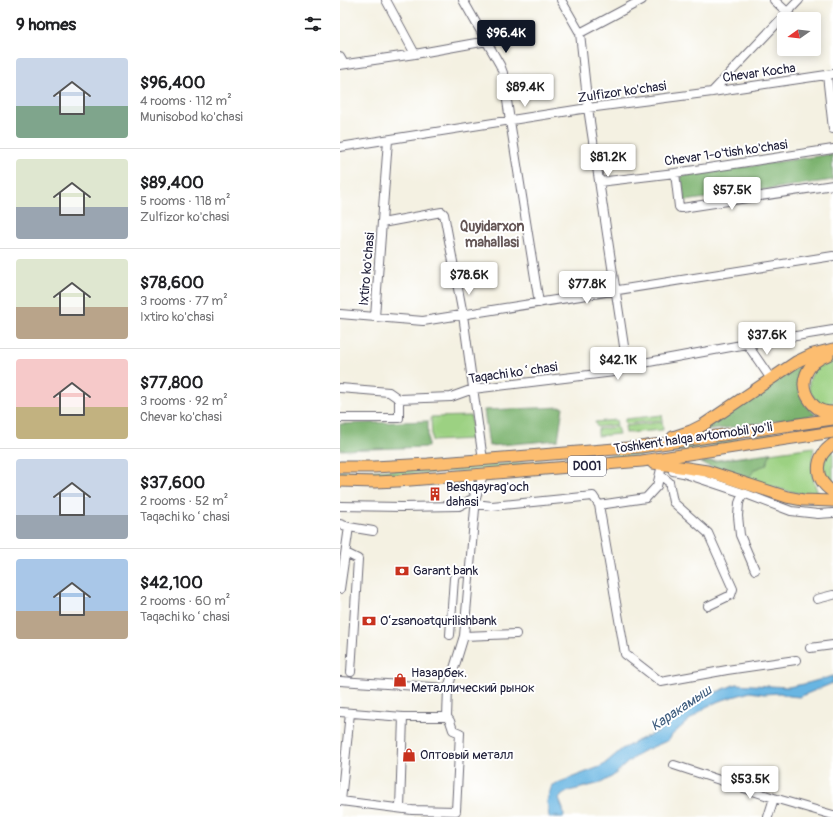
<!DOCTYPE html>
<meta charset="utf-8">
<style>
:root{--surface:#fff;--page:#f2f2f2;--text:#202124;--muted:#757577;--line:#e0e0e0;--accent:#111827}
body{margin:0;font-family:Pangolin,sans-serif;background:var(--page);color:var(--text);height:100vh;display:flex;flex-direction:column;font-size:15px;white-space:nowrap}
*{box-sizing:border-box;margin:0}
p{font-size:13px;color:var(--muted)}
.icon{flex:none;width:22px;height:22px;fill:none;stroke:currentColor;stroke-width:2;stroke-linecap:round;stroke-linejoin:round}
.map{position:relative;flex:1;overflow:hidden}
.panel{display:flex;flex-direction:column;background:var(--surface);width:340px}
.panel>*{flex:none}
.needle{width:26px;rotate:256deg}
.controls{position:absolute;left:437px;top:12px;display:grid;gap:8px}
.controls a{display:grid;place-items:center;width:44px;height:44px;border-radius:4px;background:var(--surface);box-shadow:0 2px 10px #0003;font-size:20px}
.price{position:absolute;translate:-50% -34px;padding:0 9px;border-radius:4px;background:#fff;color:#222;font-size:13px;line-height:26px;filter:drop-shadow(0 1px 2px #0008)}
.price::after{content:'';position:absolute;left:50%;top:24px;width:12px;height:9px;margin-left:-6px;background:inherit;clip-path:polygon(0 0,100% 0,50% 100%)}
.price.selected{background:var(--accent);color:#fff}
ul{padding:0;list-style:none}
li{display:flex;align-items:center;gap:12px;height:100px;padding:0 16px}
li+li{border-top:1px solid var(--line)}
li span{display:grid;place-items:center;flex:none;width:112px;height:80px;border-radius:4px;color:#555}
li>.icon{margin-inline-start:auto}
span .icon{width:48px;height:48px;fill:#fffc;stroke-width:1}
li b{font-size:17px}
h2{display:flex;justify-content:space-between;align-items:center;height:48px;padding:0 16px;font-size:17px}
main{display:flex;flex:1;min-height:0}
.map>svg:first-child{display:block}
</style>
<main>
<section class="panel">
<h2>9 homes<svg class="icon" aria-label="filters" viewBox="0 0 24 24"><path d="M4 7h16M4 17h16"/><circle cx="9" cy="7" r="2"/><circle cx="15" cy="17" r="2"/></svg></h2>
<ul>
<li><span style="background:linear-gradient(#c9d6e8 60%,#7fa58c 0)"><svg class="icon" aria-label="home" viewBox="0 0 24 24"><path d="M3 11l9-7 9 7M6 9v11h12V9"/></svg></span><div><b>$96,400</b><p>4 rooms · 112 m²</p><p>Munisobod ko'chasi</p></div></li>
<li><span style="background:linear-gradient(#dfe7d0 60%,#9aa5b1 0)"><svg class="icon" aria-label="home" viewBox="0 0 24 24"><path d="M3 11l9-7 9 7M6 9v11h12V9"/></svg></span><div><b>$89,400</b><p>5 rooms · 118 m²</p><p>Zulfizor ko'chasi</p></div></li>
<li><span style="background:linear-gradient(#dfe7d0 60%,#b9a48a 0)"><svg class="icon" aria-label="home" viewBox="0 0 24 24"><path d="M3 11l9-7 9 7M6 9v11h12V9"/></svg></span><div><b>$78,600</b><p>3 rooms · 77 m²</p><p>Ixtiro ko'chasi</p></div></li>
<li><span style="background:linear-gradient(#f6c9c9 60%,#c2b280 0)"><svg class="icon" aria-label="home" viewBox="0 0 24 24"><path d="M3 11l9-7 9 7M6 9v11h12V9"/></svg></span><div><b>$77,800</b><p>3 rooms · 92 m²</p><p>Chevar ko'chasi</p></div></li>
<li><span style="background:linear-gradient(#c9d6e8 70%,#9aa5b1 0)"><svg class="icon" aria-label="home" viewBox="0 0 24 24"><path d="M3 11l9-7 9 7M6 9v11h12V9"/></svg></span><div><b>$37,600</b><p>2 rooms · 52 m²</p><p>Taqachi koʻchasi</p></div></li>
<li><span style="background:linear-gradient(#a9c7e8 65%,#b9a48a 0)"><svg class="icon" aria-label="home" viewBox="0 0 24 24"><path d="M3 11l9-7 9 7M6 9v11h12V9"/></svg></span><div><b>$42,100</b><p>2 rooms · 60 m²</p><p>Taqachi koʻchasi</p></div></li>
</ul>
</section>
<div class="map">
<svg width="493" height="817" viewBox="0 0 493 817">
<rect width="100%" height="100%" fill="#fff"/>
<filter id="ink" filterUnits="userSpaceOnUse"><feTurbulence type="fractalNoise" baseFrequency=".025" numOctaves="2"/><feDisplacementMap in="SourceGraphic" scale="8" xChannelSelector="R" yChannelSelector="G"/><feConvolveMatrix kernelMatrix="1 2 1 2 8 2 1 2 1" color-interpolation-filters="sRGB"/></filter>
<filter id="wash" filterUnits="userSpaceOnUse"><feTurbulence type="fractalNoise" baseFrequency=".012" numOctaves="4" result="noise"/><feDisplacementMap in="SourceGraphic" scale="16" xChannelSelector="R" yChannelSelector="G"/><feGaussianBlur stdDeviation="0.9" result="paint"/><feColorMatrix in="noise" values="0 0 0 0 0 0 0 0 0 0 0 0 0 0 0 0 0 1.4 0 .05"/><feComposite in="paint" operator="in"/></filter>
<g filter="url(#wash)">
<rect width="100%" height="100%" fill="#f4f1e2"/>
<path fill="#9cd182" stroke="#5f7a5e" d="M493 356V406L486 407 478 404 469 390V381L474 369Z
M322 415 323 420 285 424V419Z
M131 416 132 439 92 441 91 417Z
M276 420 277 425 257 427 255 422Z
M322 422 323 430 286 433 285 426Z
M493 425V428L321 454 135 471 54 475H0V471L67 470 178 463 262 456 346 446Z
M277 427 279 434 258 436V429Z
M474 447C471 465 471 479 479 495 440 494 397 475 362 462Z
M493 449V489L488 485 481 468 489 452Z"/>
<path fill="#7db370" stroke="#506a56" d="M492 154 493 180 345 201 341 176Z
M468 360C466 367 460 377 459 383 457 397 467 407 476 415L359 432Z
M223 407 218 440 149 446 144 410Z
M88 421V447L0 450V424Z
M431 453 426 465 415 469 408 479 360 463Z"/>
<path fill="#68b5e2" stroke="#456c8e" d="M493 676V683L459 697 449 696 440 693 424 694 410 692 379 701 366 707 348 721 332 735 329 740 301 752 287 763 273 776 261 783 229 791 222 795 219 799 223 809 224 817H209L207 801 212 785 262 766 282 749 301 739 319 731 357 702 374 693 396 684 448 687 464 684Z"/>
</g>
<g filter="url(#ink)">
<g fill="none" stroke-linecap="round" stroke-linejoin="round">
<g stroke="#6c6a75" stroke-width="10">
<path id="minor" d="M46 0 75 54
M123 0 160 65 163 73 170 121 199 303
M221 0 240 33 248 108 287 366
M434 0 447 12
M240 33 302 0
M0 57 4 64
M0 65 75 54 147 41
M487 75 493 129
M372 92 459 0
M0 147 248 108 372 92 493 74
M335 173 339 207 340 208H342L493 185
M259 182 335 173 493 149
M42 223 96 213 102 212 104 214 123 315 143 460
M0 314 83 321 493 256
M35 317 48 140
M407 344 431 379
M0 388 49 392 59 399 111 397 133 389 274 372 287 366 407 344 493 330
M0 418H59V399
M333 471 343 473 406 494 451 511 478 514 493 513
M320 475 329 482 333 502 368 533 393 589 391 595 368 606
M127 476 136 497
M403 493 399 503 398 516 400 535 415 570
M135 504 152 506 253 496 259 505 306 498 317 486 321 469
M259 505 285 654 321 682 387 670 456 660
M0 506 62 507 119 506 136 497
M0 524 9 527 33 531
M6 553 18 559 11 672
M0 589 9 527
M477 599 493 595
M110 635 114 578 116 573 129 572
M124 636 176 634
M470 648 493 645
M0 681 108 688
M0 712 63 717H107
M10 713 1 801 72 810 116 811 120 733 113 730 110 721 107 717 108 688 124 636 136 497 143 475
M334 765 434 798 493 815
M60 808 63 717
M428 817 434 798"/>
</g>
<g stroke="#6c6a75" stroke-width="13">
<path id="highway" d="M488 355C467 362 456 383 471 402 474 406 479 410 484 411 487 412 490 412 493 412
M333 437 351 431 363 425 456 362 473 354 493 349
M493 444C474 457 473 479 493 492
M313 463 367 471 447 497 463 500 493 501
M0 467H34L88 464 300 447 493 419
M0 481 35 482 58 481 302 461 493 432"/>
</g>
<use href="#minor" stroke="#fff" stroke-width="8"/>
<use href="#highway" stroke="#fcbd6f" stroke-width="11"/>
</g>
</g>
<defs>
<g id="building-bare" transform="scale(1.08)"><path d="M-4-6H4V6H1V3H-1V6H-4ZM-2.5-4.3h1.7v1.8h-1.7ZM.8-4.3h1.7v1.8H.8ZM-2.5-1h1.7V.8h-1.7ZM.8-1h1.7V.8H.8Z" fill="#c8321e" stroke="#fff" stroke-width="2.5" paint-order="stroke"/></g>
<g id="bank-bare" transform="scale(1.08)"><path d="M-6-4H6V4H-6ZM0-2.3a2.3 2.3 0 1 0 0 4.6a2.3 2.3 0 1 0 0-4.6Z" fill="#c8321e" stroke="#fff" stroke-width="2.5" paint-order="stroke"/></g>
<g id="shop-bare" transform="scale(1.08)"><path d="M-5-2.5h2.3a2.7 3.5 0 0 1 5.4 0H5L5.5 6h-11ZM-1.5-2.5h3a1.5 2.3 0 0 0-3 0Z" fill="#c8321e" stroke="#fff" stroke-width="2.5" paint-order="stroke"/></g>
</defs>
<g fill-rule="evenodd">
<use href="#building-bare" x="95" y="494"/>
<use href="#bank-bare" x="62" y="571"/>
<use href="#bank-bare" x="29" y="621"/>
<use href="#shop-bare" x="60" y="680"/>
<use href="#shop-bare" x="69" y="755"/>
</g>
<g text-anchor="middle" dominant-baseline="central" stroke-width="4" stroke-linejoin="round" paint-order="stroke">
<rect fill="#fff" stroke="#646476" stroke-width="1" x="228" y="456" width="38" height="20" rx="3"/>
<g font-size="12" font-weight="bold" fill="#22223b">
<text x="247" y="466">D001</text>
</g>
<g font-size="13" fill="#22223b" stroke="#fff">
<text transform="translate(419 73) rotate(-8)">Chevar Kocha</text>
<text transform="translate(282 92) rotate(-8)">Zulfizor ko'chasi</text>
<text transform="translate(386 153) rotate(-8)">Chevar 1-o'tish ko'chasi</text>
<text transform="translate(27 269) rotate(-85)">Ixtiro ko'chasi</text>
<text transform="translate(173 373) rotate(-8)">Taqachi koʻchasi</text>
<text transform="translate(353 438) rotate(-8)">Toshkent halqa avtomobil yo'li</text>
</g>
<g font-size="13" fill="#22223b" stroke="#fff" text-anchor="start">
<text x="106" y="487">Beshqayrag'och<tspan x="106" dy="15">dahasi</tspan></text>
<text x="73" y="571">Garant bank</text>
<text x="40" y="621">Oʻzsanoatqurilishbank</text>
<text x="71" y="673">Назарбек.<tspan x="71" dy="15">Металлический рынок</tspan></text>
<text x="80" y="755">Оптовый металл</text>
</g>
<g font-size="14" font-weight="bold" fill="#645656" stroke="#fff">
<text x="152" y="226">Quyidarxon<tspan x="152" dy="16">mahallasi</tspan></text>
</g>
<g font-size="14" font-style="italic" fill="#3e5d7e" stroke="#fff">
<text transform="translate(341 708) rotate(-34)">Каракамыш</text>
</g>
</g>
</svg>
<div class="controls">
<a><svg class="needle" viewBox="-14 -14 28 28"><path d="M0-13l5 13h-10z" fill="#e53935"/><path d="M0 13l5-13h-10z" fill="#757577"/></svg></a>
</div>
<b class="price selected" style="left:166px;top:54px">$96.4K</b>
<b class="price" style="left:185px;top:108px">$89.4K</b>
<b class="price" style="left:268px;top:178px">$81.2K</b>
<b class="price" style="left:392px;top:211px">$57.5K</b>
<b class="price" style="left:129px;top:296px">$78.6K</b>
<b class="price" style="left:247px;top:305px">$77.8K</b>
<b class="price" style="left:427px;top:356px">$37.6K</b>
<b class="price" style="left:278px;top:381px">$42.1K</b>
<b class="price" style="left:410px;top:800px">$53.5K</b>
</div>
</main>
